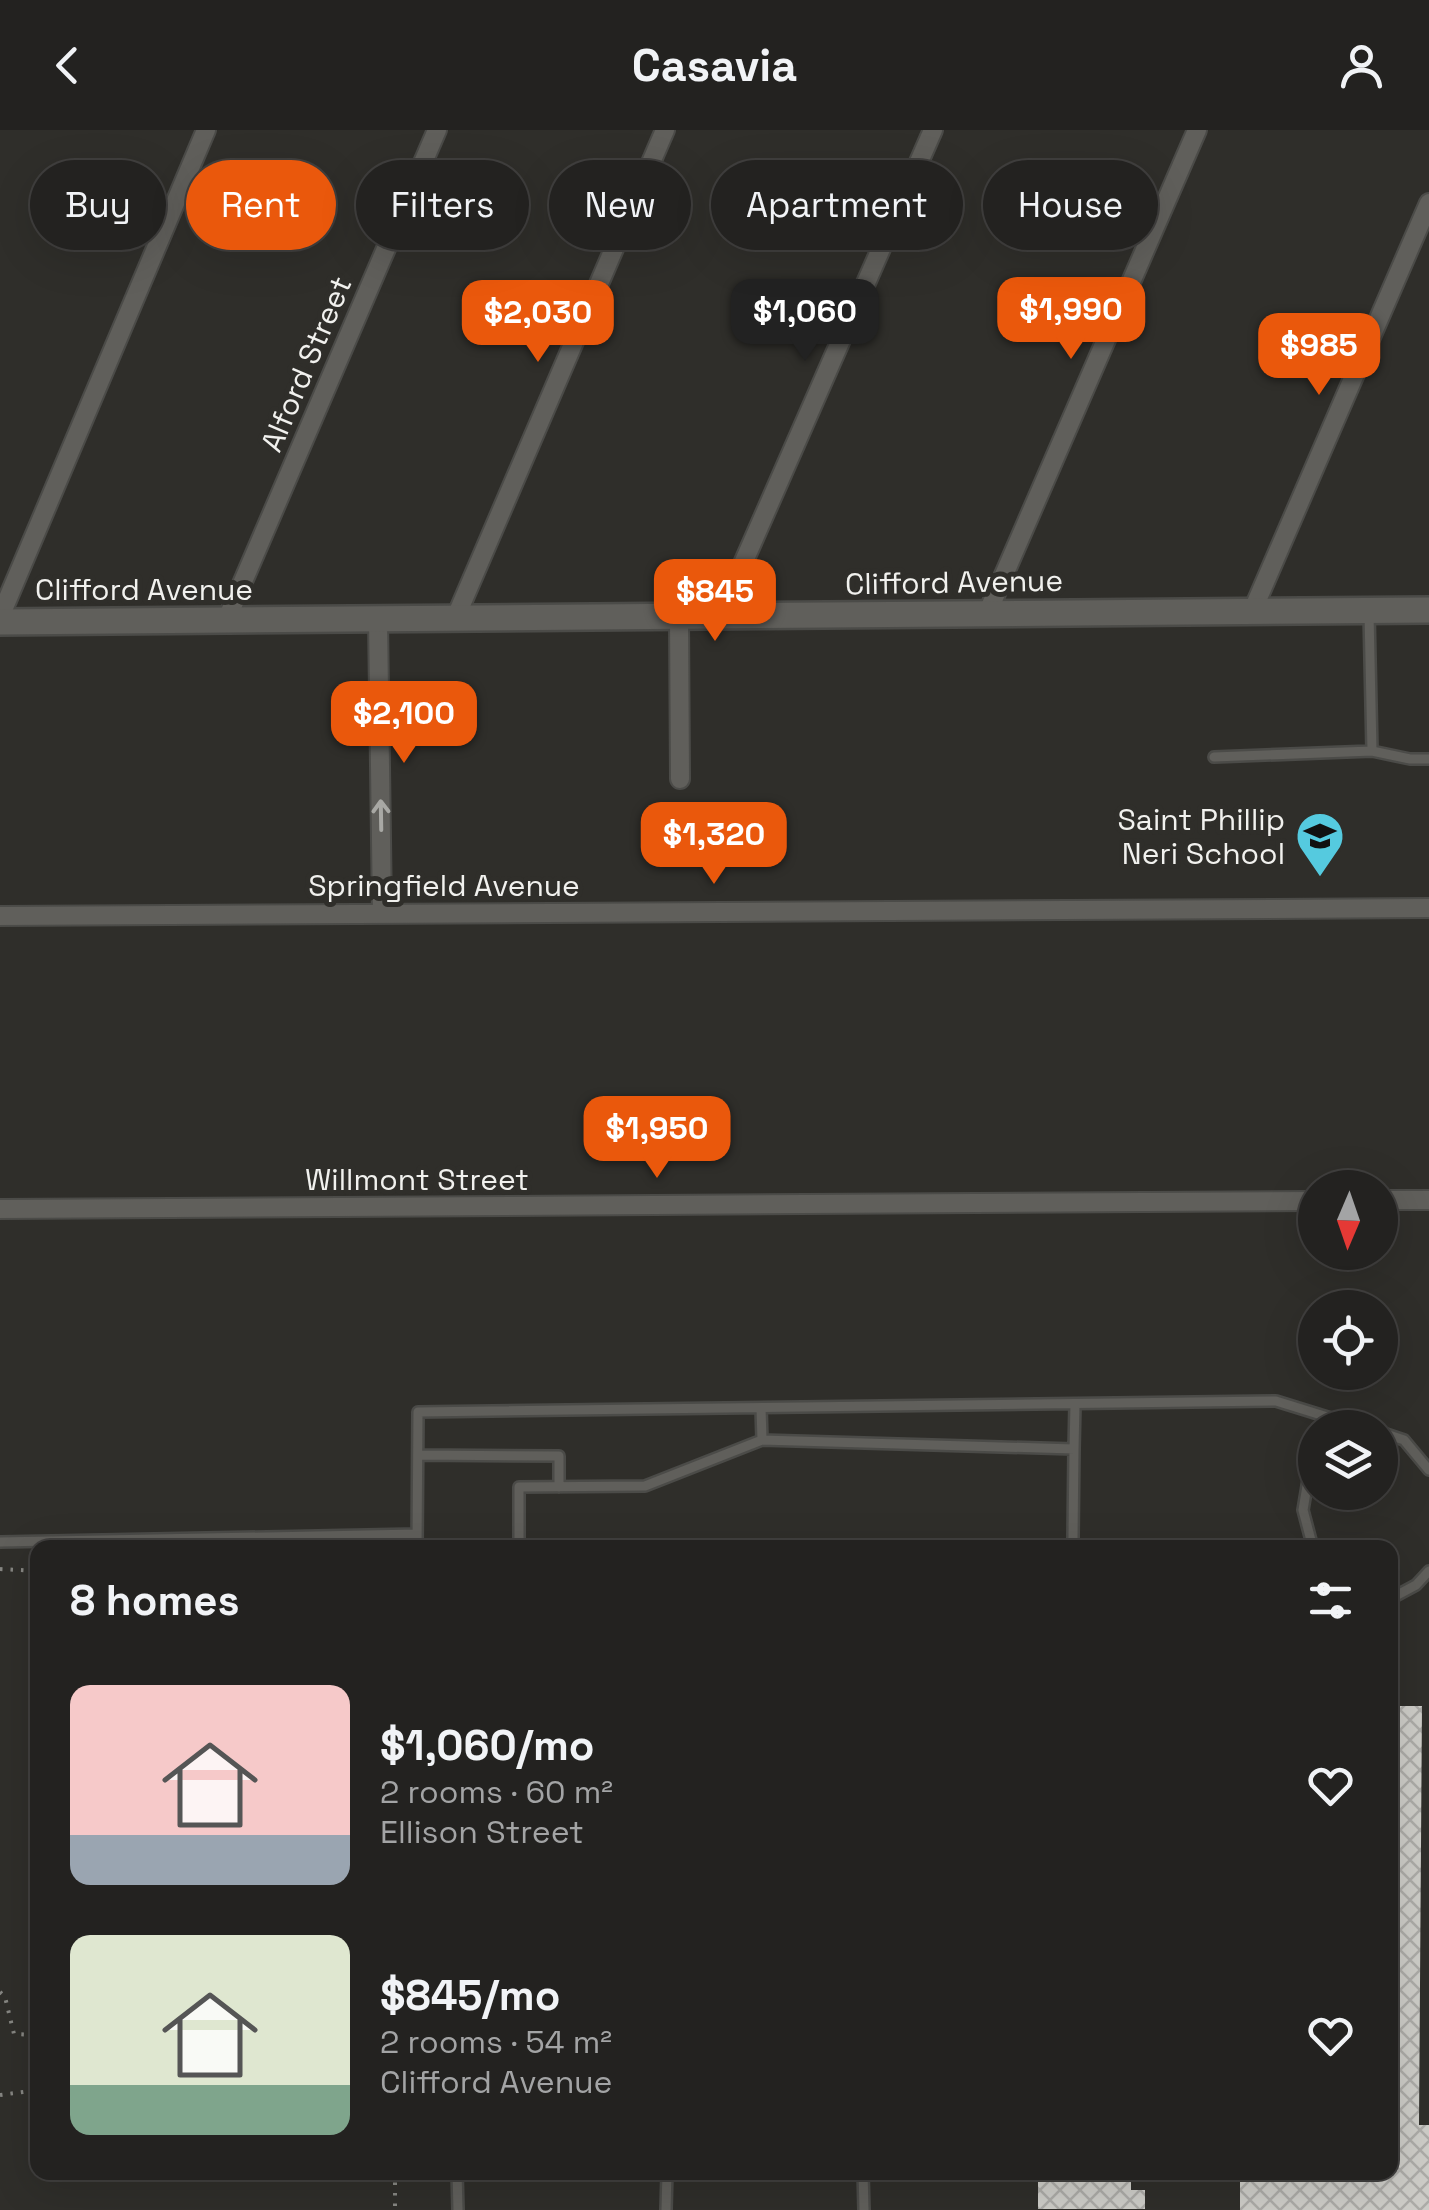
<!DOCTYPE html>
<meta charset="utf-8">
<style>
:root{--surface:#232220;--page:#2b2a29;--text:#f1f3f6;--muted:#a3a4a5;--line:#403f3e;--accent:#ea580c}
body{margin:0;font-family:"Space Grotesk",sans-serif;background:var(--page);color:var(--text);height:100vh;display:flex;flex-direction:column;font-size:38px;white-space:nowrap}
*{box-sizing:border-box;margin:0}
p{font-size:32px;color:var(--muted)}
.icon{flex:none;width:55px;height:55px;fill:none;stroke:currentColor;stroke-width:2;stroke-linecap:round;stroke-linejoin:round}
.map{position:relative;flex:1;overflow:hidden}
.drawer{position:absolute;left:30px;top:1410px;width:1368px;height:640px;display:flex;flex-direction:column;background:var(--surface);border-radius:20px;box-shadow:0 10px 40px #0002,0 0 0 2px var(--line)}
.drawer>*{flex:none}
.banner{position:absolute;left:30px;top:30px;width:1370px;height:90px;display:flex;gap:20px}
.needle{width:65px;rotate:182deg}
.buttons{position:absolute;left:1298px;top:1040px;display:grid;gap:20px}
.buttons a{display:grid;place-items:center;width:100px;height:100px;border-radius:50%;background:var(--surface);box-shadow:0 10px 40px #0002,0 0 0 2px var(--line);font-size:50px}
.price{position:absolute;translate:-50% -85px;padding:0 22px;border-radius:20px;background:var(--accent);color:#fff;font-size:32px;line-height:65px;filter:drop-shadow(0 2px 5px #0008)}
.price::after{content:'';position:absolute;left:50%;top:60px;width:30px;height:22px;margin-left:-15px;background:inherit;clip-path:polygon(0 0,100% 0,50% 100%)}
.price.active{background:#222;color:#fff}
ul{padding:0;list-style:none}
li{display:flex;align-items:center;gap:30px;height:250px;padding:0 40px}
li span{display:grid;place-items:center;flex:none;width:280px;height:200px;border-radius:20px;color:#555}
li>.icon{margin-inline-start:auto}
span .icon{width:120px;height:120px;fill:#fffc;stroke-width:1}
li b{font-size:42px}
h2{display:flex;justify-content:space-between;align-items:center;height:120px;padding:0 40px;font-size:42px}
.chip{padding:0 35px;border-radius:45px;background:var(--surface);box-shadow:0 10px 40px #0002,0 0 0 2px var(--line);font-size:35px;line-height:90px}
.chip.active{background:var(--accent);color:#fff}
header{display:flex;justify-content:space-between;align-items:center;height:130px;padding:0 40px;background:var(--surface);font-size:45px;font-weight:600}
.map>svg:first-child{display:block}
</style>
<header><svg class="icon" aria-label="back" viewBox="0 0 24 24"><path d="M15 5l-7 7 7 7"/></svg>Casavia<svg class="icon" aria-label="person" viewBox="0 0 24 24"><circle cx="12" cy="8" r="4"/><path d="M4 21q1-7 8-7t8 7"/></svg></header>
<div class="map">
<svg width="1429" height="2080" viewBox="0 0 1429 2080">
<defs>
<pattern id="building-cross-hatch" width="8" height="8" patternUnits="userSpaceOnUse" patternTransform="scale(2.5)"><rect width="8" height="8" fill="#cdccc7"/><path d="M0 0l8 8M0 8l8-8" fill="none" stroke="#acaba7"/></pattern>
</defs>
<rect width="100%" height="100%" fill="#2f2e2a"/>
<path fill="url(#building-cross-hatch)" d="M1390 1576H1422L1419 1995H1429V2080H1240V2042H1390Z
M1038 2042H1131V2060H1145V2079H1038Z"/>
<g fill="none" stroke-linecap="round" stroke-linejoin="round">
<g stroke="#4b4b48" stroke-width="14">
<path id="service" d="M1372 621 1410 629H1429
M1214 627 1372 621 1369 483
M1380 1302 1404 1310 1429 1340
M762 1310 1074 1319 1075 1274
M418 1325 559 1326V1357
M1073 1408 1074 1319
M0 1412 417 1404
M417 1418 418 1282 1276 1271 1363 1298
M519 1418V1357L645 1356 762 1310 761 1278
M1313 1418 1303 1380 1315 1308
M1390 1469 1416 1455 1429 1441
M457 2042 458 2080
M863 2042 864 2080
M666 2080 667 2042"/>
</g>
<g stroke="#4b4b48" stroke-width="22">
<path id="minor" d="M1252 482 1429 73
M987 484 1197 0
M720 486 933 0
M0 487 206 0
M679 487 680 649
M455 489 665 0
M378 490 382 782
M226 491 437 0
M0 786 1429 778
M1380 1070H1429
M0 1079 1315 1071"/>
</g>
<g stroke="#4b4b48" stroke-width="30">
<path id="secondary" d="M0 492 1429 480"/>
</g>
<path stroke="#868682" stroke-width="4" stroke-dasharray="2.5 8" stroke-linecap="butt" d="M0 1439 38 1441
M0 1862 5 1867 14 1904 34 1905 38 1899
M0 1965 38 1960
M395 2042V2080"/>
<use href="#service" stroke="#605f5b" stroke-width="9"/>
<use href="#minor" stroke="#605f5b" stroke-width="18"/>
<use href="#secondary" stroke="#605f5b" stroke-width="25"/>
</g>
<defs><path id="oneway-shaft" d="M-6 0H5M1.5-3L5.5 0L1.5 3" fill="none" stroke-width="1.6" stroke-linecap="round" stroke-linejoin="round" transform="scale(2.5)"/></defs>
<use stroke="#a8a8a4" href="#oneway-shaft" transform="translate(381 685) rotate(-91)"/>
<defs>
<g id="school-pin" transform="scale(2.5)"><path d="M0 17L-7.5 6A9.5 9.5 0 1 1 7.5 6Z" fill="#55cadf" stroke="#2f2e2a"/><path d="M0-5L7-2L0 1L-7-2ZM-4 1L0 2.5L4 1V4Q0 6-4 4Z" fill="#111"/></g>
</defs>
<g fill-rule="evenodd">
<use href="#school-pin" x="1320" y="706"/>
</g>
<g text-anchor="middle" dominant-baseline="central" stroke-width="10" stroke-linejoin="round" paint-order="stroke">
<g font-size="30" fill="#f1f1ee" stroke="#2f2e2a">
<text transform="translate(306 234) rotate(-67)">Alford Street</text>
<text transform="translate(954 452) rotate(-1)">Clifford Avenue</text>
<text x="144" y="459">Clifford Avenue</text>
<text x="444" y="755">Springfield Avenue</text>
<text x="417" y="1049">Willmont Street</text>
</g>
<g font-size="30" fill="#f1f1ee" stroke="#2f2e2a" text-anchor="end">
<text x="1285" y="689">Saint Phillip<tspan x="1285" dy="34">Neri School</tspan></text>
</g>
</g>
</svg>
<div class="buttons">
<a><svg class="needle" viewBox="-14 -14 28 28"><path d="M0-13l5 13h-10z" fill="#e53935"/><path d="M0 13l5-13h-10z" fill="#a3a4a5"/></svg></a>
<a><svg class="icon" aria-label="locate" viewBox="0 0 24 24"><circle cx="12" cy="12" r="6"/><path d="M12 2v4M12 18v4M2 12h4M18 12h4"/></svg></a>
<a><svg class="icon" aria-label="layers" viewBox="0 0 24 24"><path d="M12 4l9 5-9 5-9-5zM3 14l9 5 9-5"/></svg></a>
</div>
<b class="price" style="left:1071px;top:232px">$1,990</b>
<b class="price active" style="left:805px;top:234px">$1,060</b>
<b class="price" style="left:538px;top:235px">$2,030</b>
<b class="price" style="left:1319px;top:268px">$985</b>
<b class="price" style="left:715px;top:514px">$845</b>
<b class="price" style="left:404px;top:636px">$2,100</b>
<b class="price" style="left:714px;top:757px">$1,320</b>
<b class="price" style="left:657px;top:1051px">$1,950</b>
<div class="banner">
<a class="chip">Buy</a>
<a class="chip active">Rent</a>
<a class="chip">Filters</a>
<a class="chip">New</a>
<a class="chip">Apartment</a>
<a class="chip">House</a>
</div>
<section class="drawer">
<h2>8 homes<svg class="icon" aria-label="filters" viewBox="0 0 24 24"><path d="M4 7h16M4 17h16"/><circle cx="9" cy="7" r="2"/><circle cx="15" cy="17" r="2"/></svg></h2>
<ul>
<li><span style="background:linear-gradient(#f6c9c9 75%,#9aa5b1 0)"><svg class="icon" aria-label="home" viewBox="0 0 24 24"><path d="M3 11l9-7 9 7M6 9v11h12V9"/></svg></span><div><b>$1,060/mo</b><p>2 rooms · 60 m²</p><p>Ellison Street</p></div><svg class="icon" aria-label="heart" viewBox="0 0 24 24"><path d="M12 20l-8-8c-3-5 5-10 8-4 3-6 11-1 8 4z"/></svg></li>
<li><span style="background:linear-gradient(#dfe7d0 75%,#7fa58c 0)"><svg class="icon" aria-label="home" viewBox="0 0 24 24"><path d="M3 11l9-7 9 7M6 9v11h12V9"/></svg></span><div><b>$845/mo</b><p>2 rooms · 54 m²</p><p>Clifford Avenue</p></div><svg class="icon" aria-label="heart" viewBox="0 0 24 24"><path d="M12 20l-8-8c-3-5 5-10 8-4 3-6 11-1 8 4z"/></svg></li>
</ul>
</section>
</div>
